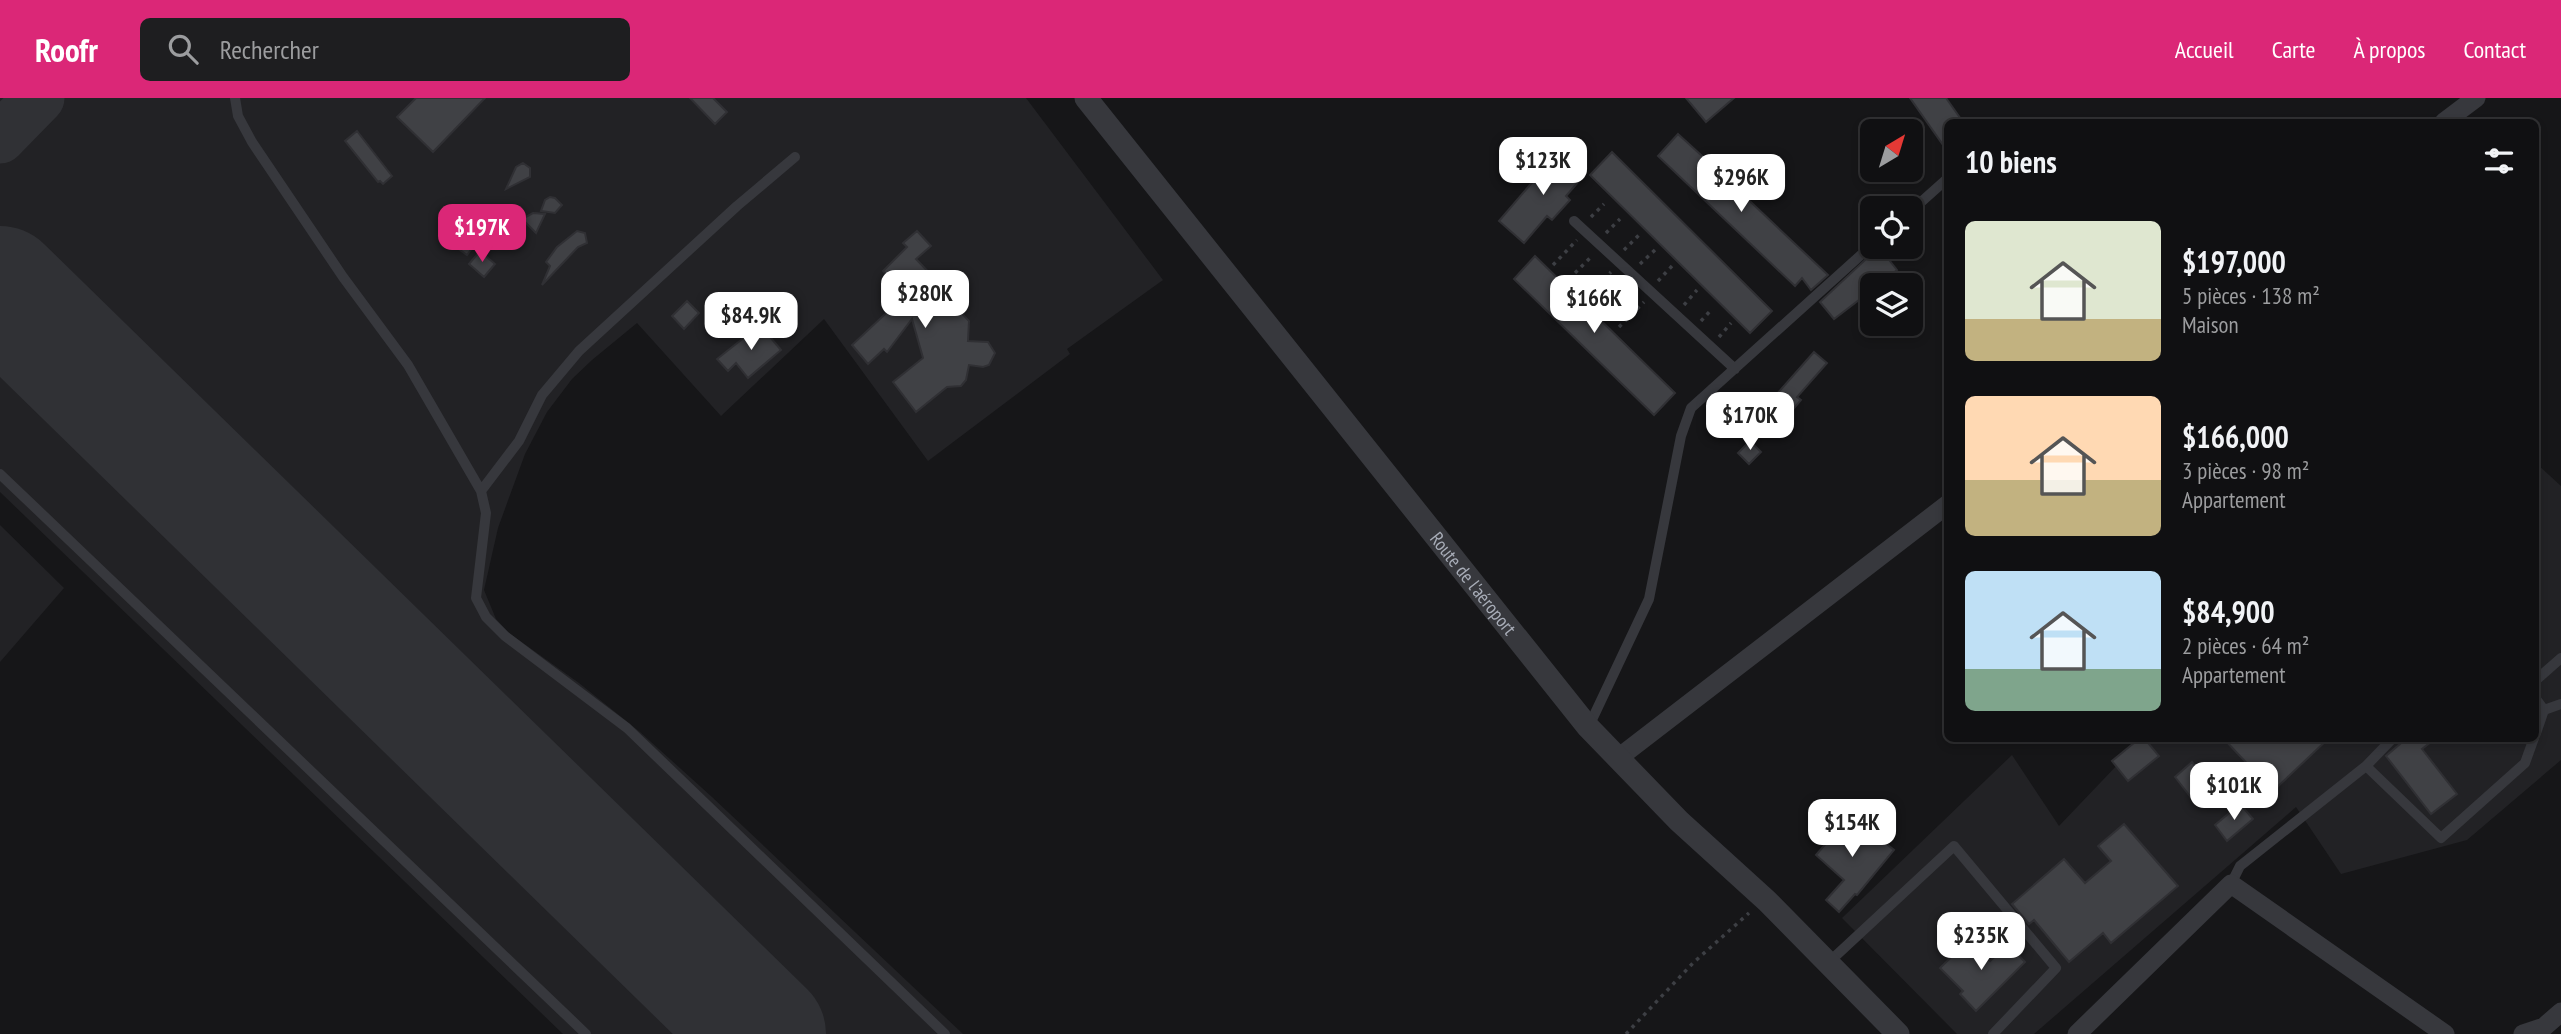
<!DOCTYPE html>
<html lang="fr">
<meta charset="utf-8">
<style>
:root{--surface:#101012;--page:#1e1e20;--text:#f1f3f6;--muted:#9c9d9f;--line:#303032;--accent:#db2777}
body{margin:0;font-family:"PT Sans Narrow",sans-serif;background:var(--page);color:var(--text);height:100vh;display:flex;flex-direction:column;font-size:26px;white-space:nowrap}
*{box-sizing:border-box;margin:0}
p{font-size:23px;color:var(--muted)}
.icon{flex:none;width:38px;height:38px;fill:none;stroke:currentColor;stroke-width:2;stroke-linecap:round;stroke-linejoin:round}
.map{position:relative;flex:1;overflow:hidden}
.panel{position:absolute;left:1944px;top:21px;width:595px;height:623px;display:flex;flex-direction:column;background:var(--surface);border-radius:10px;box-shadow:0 4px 10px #0003,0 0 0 2px var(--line)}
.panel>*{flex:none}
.needle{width:46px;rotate:38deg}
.tools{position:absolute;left:1860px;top:21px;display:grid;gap:14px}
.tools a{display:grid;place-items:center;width:63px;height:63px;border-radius:10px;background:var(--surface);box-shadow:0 4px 10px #0003,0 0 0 2px var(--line);font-size:35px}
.price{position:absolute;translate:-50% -60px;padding:0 16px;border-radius:14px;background:#fff;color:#222;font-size:23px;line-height:46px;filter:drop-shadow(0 2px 4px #0008)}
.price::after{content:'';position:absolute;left:50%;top:42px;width:21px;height:16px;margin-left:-10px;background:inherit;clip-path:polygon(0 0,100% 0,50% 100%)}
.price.current{background:var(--accent);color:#fff}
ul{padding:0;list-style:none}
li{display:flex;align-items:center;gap:21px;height:175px;padding:0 21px}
li span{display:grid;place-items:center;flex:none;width:196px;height:140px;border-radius:10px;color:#555}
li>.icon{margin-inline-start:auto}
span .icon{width:84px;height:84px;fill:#fffc;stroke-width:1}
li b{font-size:30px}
h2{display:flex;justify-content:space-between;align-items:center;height:84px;padding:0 21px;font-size:30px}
header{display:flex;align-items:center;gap:42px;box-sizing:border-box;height:98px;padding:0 35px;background:var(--accent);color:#fff}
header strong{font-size:33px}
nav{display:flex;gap:38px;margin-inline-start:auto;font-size:24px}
.search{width:490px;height:63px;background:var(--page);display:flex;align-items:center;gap:18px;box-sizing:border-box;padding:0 24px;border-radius:10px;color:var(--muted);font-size:26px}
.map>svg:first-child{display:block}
</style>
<header>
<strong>Roofr</strong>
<div class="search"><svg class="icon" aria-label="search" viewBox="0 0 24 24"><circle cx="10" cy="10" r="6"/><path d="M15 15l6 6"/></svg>Rechercher</div>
<nav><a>Accueil</a><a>Carte</a><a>À propos</a><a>Contact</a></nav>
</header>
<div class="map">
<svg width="2561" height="936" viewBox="0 0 2561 936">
<rect width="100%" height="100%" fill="#161618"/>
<path fill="#222225" d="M0 0H1026L1163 182 1067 251 1070 256 928 363 824 221 721 318 637 225 592 262 572 281 547 314 525 356 498 430 484 492 496 521 509 535 579 585 640 634 712 699 963 936H563L0 394Z
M2536 365 2561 388V662L2467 742 2341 776 2296 709 2034 936H1957L1842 820 2012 657 2059 728 2142 641 2536 640Z
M0 427 64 490 0 564Z"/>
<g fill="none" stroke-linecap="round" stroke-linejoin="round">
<path stroke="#303135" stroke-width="51" d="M0 40 39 0"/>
<path stroke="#303135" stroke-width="126" d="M0 191 763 936"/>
</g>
<path fill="#404145" stroke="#303034" stroke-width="2" d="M416 0H485L433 54 397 19Z
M690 0H713L727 14 715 26Z
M1686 0H1734L1706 24Z
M1910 0H1946L1963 24H1948V54Z
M357 33 392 78 383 86 380 83 378 84 345 43Z
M1678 36 1701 57 1828 177 1811 192 1802 180 1795 188 1658 58Z
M1560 52 1586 75 1566 98 1570 102 1552 122 1547 118 1524 145 1499 123Z
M1612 54 1772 213 1750 235 1590 77Z
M523 65 530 70V79L506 91 516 69Z
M550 99 555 100 562 107 555 115 541 113 545 102Z
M533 115 545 116 536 135 522 121Z
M458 131 476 145 467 157 449 144Z
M577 133 585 135 587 145 578 149 542 187 550 168 546 164 557 149Z
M917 133 931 148 916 161 936 182 943 175 956 192 947 199 969 223 968 243 988 244 995 255 989 267 983 269 969 267 966 282 961 288 947 289 916 314 893 284 923 260 912 221 887 254 884 251 868 266 852 247 896 206 893 203 902 194 883 173 907 149 903 145Z
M1879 149 1897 172 1878 187H1872V192L1834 221 1820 204Z
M480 153 495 166 484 179 469 166Z
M1535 158 1675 295 1654 317 1514 181Z
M687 203 699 215 684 231 672 218Z
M760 227 781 252 748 280 736 265 728 273 717 261Z
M1814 254 1827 265 1797 299 1801 302 1790 315 1786 311 1781 317 1768 306Z
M1750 343 1761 354 1749 366 1738 355Z
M2140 640H2144L2159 658 2128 683 2112 663Z
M2223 640H2329L2273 693Z
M2407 640H2436L2422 651 2457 696 2431 716 2386 658Z
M2192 664 2211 687 2193 702 2175 679Z
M2240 706 2253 721 2227 743 2215 727Z
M1862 721 1879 738 1878 739 1894 752 1857 797 1855 796 1839 814 1826 802 1844 782 1816 757 1829 742 1820 734 1831 722 1847 736Z
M2124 726 2178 788 2111 845 2103 835 2069 864 2034 822 2029 826 2012 806 2064 761 2085 785 2111 763 2098 748Z
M1969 842 1990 863 2008 846 2025 864 1976 913 1960 896 1963 893 1940 870Z"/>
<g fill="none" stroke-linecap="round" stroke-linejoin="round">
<path stroke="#3d3f44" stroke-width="3.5" stroke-dasharray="3.5 5" stroke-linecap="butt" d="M1591 119 1604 106
M1606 135 1620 121
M1624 152 1639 137
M1640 166 1655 152
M1553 167 1577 142
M1569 181 1593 157
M1658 183 1672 168
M1585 199 1611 174
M1684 207 1697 192
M1601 214 1626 188
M1701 223 1712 211
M1619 229 1644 204
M1719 239 1731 225
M1626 936 1693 865 1749 815"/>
<path stroke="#37383d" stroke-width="10" d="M235 0 238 18 252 44 343 179 408 267 481 393 486 415 476 500 486 519 505 538 627 630 945 936
M1911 113 1948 80
M1574 123 1735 271
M0 376 586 936
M481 393 519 343 542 297 579 253 737 108 795 59
M2536 582 2561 560
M2536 601 2544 612
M1589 628 1649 501 1681 338 1691 310 1872 147
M2536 635 2544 612 2561 606
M2366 668 2441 740 2525 665 2534 640
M2231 786 2240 768 2366 668 2393 640
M1828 865 1954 748 2056 870 1993 936"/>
<path stroke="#37383d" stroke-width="19" d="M2444 24 2476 0
M1617 661 1948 406
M2077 936 2231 786 2445 936
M2523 936 2544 929 2561 914"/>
<path stroke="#37383d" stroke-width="23" id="s1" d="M1086 0 1588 629 1679 723 1767 803 1898 936"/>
</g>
<g text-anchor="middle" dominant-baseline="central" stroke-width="5" stroke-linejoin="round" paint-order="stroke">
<g font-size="19" fill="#a8adb8" stroke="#111113">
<text stroke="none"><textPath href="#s1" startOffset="621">Route de l'aéroport</textPath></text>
</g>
</g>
</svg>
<div class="tools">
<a><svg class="needle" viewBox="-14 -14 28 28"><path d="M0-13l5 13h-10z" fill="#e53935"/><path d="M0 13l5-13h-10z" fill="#9c9d9f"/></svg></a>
<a><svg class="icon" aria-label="locate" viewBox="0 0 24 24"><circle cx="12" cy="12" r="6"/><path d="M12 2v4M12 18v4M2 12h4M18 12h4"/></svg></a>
<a><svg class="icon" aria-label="layers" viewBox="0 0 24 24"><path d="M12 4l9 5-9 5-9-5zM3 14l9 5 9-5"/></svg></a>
</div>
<b class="price" style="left:1543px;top:99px">$123K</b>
<b class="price" style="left:1741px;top:116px">$296K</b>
<b class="price current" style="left:482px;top:166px">$197K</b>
<b class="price" style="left:925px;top:232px">$280K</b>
<b class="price" style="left:1594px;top:237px">$166K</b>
<b class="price" style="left:751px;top:254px">$84.9K</b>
<b class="price" style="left:1750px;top:354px">$170K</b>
<b class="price" style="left:2234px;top:724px">$101K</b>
<b class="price" style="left:1852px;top:761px">$154K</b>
<b class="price" style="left:1981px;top:874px">$235K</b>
<section class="panel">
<h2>10 biens<svg class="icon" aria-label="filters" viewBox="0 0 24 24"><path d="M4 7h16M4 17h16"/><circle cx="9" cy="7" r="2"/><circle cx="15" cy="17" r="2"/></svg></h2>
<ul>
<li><span style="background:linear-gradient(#dfe7d0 70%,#c2b280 0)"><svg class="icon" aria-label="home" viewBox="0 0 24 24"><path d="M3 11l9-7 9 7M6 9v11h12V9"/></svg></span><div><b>$197,000</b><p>5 pièces · 138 m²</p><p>Maison</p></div></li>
<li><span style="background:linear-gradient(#ffd9b3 60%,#c2b280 0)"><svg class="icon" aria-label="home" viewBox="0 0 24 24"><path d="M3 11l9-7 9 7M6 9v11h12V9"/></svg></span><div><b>$166,000</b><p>3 pièces · 98 m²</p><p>Appartement</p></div></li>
<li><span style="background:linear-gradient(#bfe0f5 70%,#7fa58c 0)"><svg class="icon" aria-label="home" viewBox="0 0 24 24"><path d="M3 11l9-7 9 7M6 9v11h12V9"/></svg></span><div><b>$84,900</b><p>2 pièces · 64 m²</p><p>Appartement</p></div></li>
</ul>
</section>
</div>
